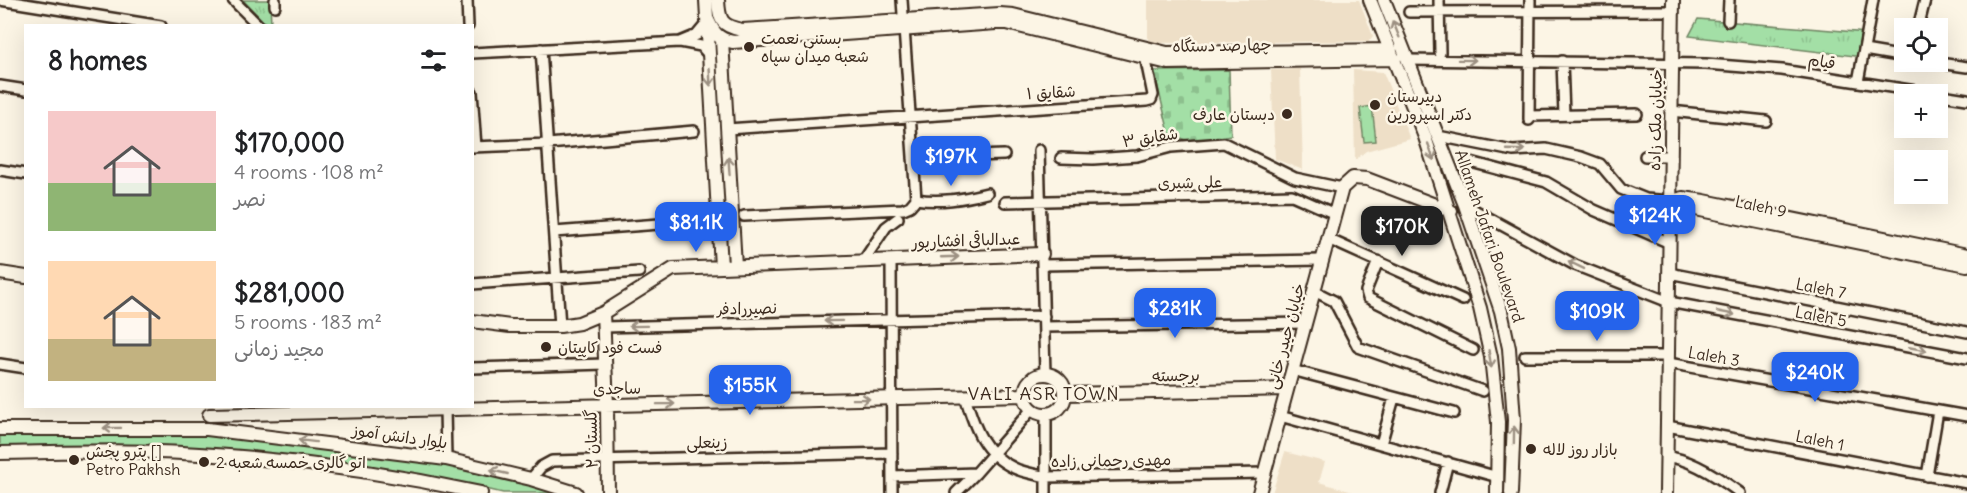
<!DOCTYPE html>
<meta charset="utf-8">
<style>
:root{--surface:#fff;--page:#f6f6f6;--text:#202124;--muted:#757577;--accent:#2563eb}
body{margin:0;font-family:Delius,"Playpen Sans Arabic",sans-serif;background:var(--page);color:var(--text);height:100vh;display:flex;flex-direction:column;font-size:22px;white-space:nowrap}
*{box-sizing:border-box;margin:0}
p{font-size:20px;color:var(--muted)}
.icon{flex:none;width:33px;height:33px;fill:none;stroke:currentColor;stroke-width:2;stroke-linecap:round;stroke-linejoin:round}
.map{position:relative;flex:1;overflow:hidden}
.details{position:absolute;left:24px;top:24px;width:450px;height:384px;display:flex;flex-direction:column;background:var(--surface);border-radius:0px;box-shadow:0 6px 24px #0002}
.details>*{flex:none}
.buttons{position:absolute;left:1894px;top:18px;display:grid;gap:12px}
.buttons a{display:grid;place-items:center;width:54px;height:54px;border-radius:0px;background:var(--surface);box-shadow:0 6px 24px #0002;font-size:30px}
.price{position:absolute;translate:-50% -51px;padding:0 14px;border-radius:12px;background:var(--accent);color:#fff;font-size:20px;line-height:39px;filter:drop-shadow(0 2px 3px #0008)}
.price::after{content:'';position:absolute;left:50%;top:36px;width:18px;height:14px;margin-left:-9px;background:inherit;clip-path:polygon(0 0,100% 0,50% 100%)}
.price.active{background:#222;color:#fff}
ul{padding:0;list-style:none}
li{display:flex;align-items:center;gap:18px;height:150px;padding:0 24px}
li span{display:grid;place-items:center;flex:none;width:168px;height:120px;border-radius:0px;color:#555}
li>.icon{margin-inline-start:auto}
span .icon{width:72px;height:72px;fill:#fffc;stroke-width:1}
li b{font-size:26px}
h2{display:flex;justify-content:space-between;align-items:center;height:72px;padding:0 24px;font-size:26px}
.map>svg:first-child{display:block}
</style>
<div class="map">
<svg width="1967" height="493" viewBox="0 0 1967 493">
<defs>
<pattern id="cemetery-stones" width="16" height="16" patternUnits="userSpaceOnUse" patternTransform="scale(1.5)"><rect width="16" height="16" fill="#a3dfa6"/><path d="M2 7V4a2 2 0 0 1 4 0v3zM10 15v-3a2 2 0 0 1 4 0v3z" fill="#8dc08e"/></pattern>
<pattern id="park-tufts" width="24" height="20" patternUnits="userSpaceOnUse" patternTransform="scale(1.5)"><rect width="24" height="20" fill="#a3dfa6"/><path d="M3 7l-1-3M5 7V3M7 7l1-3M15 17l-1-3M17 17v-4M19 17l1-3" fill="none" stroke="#8dc08e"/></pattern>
</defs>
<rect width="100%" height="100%" fill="#fcf5e5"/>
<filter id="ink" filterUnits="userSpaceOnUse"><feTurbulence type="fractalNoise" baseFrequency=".0167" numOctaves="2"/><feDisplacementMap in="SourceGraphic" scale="12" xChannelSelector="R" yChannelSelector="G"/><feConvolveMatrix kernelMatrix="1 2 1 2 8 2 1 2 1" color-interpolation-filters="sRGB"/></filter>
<g filter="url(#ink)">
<path fill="#eedfc7" d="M1148 0H1359L1373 36 1369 41 1148 43Z
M1300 69 1303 170 1275 159 1271 70Z
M1353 70 1383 72 1410 139 1366 151 1355 160Z
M1285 452 1325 462 1319 482 1356 493H1272Z"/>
<path fill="#a3dfa6" stroke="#6f8462" stroke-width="1.5" d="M1372 106 1376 141 1364 142 1360 108Z
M0 433H207L445 464 542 486 562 493H503L430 476 253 453 0 448Z"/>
<path fill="url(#cemetery-stones)" stroke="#6f8462" stroke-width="1.5" d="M1229 70 1231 135 1191 142 1169 133 1154 71Z"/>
<path fill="url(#park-tufts)" stroke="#6f8462" stroke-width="1.5" d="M243 0H270L271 25H267Z
M1698 19 1867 33 1863 57 1689 36Z"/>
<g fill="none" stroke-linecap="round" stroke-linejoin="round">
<g stroke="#3b2a1e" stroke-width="14">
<path id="street" d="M0 0 161 26
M233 0 259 26
M275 0V6
M467 0 468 26
M1439 0 1440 53
M1409 12 1673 11
M1728 21 1729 0
M707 23 697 35 680 42 701 46 709 55
M1918 28 1925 0
M541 49 560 326
M1864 50 1905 57
M472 53 680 42
M1408 60 1706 64 1782 70 1967 99
M1562 61 1564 115
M1932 62 1967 67
M1858 82 1873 0
M0 86 26 90
M472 92 476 147
M1671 111 1766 121
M1529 116 1637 114
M1529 120 1530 0
M727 129 1147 101 1151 100 1153 95 1144 51
M1438 136 1513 151 1546 149 1581 157 1600 164 1621 189 1646 199 1670 201
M472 147 548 144 694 131
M1039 150 1045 374
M1645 156H1671
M913 158 1004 155
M1061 158 1093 159 1137 156 1171 147 1224 143 1295 178 1342 188
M1467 161 1546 182 1594 210 1670 243
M0 170 26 174
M916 199C940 203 963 199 987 193
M1005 202 1292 195 1335 214
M1465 205 1575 265 1669 302 1967 358
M744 216 903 209 910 206 916 199 902 0
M554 232 699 221
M1328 239 1463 300
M864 260 886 227 898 218
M891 260 892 493
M1378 261 1366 291 1368 298 1473 350
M1042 265 1322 260
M1669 273 1967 332
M472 284 639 272
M1314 291 1334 301 1358 347 1483 391
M604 327 1044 316
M1044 327 1305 323
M1525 356H1668
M1668 363 1967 416
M0 364 26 368
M472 368 605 364
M1292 370 1454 413
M965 396C974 426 983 454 1014 468 1024 473 1036 474 1046 477L1264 473
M445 408 446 459
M1046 415V493
M1280 416 1498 477
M1667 426 1967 483
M1381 444 1394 398
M1667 457C1690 458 1721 479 1740 493
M892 476 976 473
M1927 476 1938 411
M531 479 541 467 552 461 892 453
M956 493 976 473 1032 409
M1440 493 1448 462"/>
</g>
<g stroke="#3b2a1e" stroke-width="16">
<path id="secondary" d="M706 0 721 267
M718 0C719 20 721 26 742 30L1000 14 1013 15 1167 53 1391 50
M1370 0 1425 137 1480 308 1491 357 1498 422 1497 493
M1384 0 1465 205 1501 311 1509 348 1514 420 1511 493
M707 18C714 33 717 39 733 42L996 23H1007L1168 63 1395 59
M722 40 735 266
M1670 201 1681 206 1967 265
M1670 201 1683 198 1704 201 1967 255
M0 273 26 277
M603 313 607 405 608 493
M472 321 510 326H560L579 323 603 313 673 269 1042 254
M1025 394a20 20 0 1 1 40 0a20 20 0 1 1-40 0Z
M1066 394 1287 389
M209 415 1025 395
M0 429H207L446 459 531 479 576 493
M0 453C71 452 143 449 215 455 304 461 394 474 481 493
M1259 493 1342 188 1353 178 1367 179 1451 211
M1666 493 1673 0"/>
</g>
<use href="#street" stroke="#fcf5e5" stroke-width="9"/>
<use href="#secondary" stroke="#fcf5e5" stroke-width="12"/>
</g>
<defs><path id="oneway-shaft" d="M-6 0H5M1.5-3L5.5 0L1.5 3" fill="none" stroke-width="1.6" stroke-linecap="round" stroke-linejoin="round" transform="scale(1.5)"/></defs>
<g stroke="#9c9082">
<use href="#oneway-shaft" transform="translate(1396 29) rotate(-112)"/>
<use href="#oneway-shaft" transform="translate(1467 60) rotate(1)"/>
<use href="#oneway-shaft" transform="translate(710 77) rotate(87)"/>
<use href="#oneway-shaft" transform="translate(1516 150) rotate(2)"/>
<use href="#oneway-shaft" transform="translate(1431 152) rotate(71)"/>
<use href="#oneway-shaft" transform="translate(729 166) rotate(-94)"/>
<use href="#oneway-shaft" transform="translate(950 257) rotate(-2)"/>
<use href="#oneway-shaft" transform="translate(1576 265) rotate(-154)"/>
<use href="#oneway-shaft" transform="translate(1726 313) rotate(11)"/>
<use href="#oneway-shaft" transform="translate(833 321) rotate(179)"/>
<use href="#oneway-shaft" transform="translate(638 326) rotate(179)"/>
<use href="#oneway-shaft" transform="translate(1918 349) rotate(11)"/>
<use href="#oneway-shaft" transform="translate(1490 359) rotate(81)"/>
<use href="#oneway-shaft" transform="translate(861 399) rotate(-1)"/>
<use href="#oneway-shaft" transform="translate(666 404) rotate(-1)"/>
<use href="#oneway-shaft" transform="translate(112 428) rotate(179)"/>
<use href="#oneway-shaft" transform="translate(1514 435) rotate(-89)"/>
<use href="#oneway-shaft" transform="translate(307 441) rotate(-173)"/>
<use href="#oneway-shaft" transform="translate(499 472) rotate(-167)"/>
</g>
</g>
<g fill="#3b2a1e" stroke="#fcf5e5" stroke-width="2">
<circle cx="749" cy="47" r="6"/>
<circle cx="1375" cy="105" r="6"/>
<circle cx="1287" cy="114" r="6"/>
<circle cx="546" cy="347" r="6"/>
<circle cx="1531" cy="449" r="6"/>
<circle cx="74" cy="460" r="6"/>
<circle cx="204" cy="462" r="6"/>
</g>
<g text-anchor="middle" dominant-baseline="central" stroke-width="5" stroke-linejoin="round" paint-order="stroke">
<g font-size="16" fill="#3b2a1e" stroke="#fcf5e5" text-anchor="start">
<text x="761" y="38">بستنی نعمت<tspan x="761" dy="18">شعبه میدان سپاه</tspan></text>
<text x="1387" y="96">دبیرستان<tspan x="1387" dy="18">دکتر اسپرورین</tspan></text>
<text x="1275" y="114" text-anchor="end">دبستان عارف</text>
<text x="558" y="347">فست فود کاپیتان</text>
<text x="1543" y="449">بازار روز لاله</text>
<text x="86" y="451">پترو پخش []<tspan x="86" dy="18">Petro Pakhsh</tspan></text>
<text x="216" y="462">اتو گالری خمسه شعبه 2</text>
</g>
<g font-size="16" fill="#3b2a1e" stroke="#fcf5e5">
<text transform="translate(1222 45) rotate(-1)">چهارصد دستگاه</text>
<text transform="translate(1822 61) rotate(9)">قیام</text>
<text transform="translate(1051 92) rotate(-3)">شقایق ۱</text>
<text transform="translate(1655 120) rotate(-89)">خیابان ملک زاده</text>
<text transform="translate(1150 137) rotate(-9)">شقایق ۳</text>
<text transform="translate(1190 182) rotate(-1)">علی شیری</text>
<text transform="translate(1761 206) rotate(12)">Laleh 9</text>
<text transform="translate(1490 236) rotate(71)">Allameh Jafari Boulevard</text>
<text transform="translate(966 240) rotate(-2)">عبدالباقی افشارپور</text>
<text transform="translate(1821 288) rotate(11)">Laleh 7</text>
<text transform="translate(747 308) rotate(-1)">نصیررادفر</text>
<text transform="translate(1821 316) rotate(11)">Laleh 5</text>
<text transform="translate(1285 336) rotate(-75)">خیابان حیدر خانی</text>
<text transform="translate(1714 356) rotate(10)">Laleh 3</text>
<text transform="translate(1176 375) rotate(-1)">برجسته</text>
<text transform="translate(617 388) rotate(-1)">ساجدی</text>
<text transform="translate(400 436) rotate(8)">بلوار دانش آموز</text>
<text transform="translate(591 439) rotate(-91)">گلستان ۲</text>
<text transform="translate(1820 440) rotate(11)">Laleh 1</text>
<text transform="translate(707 442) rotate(-1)">زینعلی</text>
<text transform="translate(1111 460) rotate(-1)">مهدی رحمانی زاده</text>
</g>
<g font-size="18" letter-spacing="1.5" fill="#3b2a1e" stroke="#fcf5e5">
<text x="1044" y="393">VALI ASR TOWN</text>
</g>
</g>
</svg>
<div class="buttons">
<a><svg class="icon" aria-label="locate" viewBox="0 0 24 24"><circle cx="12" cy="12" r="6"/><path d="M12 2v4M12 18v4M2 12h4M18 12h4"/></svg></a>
<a>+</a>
<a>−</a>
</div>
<b class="price" style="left:951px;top:187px">$197K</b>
<b class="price" style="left:1655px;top:246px">$124K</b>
<b class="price" style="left:696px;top:253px">$81.1K</b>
<b class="price active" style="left:1402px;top:257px">$170K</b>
<b class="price" style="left:1175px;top:339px">$281K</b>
<b class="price" style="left:1597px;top:342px">$109K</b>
<b class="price" style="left:1815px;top:403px">$240K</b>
<b class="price" style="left:750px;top:416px">$155K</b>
<section class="details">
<h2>8 homes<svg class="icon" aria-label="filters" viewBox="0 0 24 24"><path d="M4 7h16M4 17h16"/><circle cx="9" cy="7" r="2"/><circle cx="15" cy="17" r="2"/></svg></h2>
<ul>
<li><span style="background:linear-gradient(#f6c9c9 60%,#8fb573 0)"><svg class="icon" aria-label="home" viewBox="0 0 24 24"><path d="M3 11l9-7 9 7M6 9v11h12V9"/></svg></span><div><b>$170,000</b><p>4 rooms · 108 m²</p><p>نصر</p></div></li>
<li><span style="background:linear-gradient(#ffd9b3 65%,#c2b280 0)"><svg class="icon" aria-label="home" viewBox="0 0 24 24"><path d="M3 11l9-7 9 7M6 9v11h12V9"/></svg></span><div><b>$281,000</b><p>5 rooms · 183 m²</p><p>مجید زمانی</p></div></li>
</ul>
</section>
</div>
